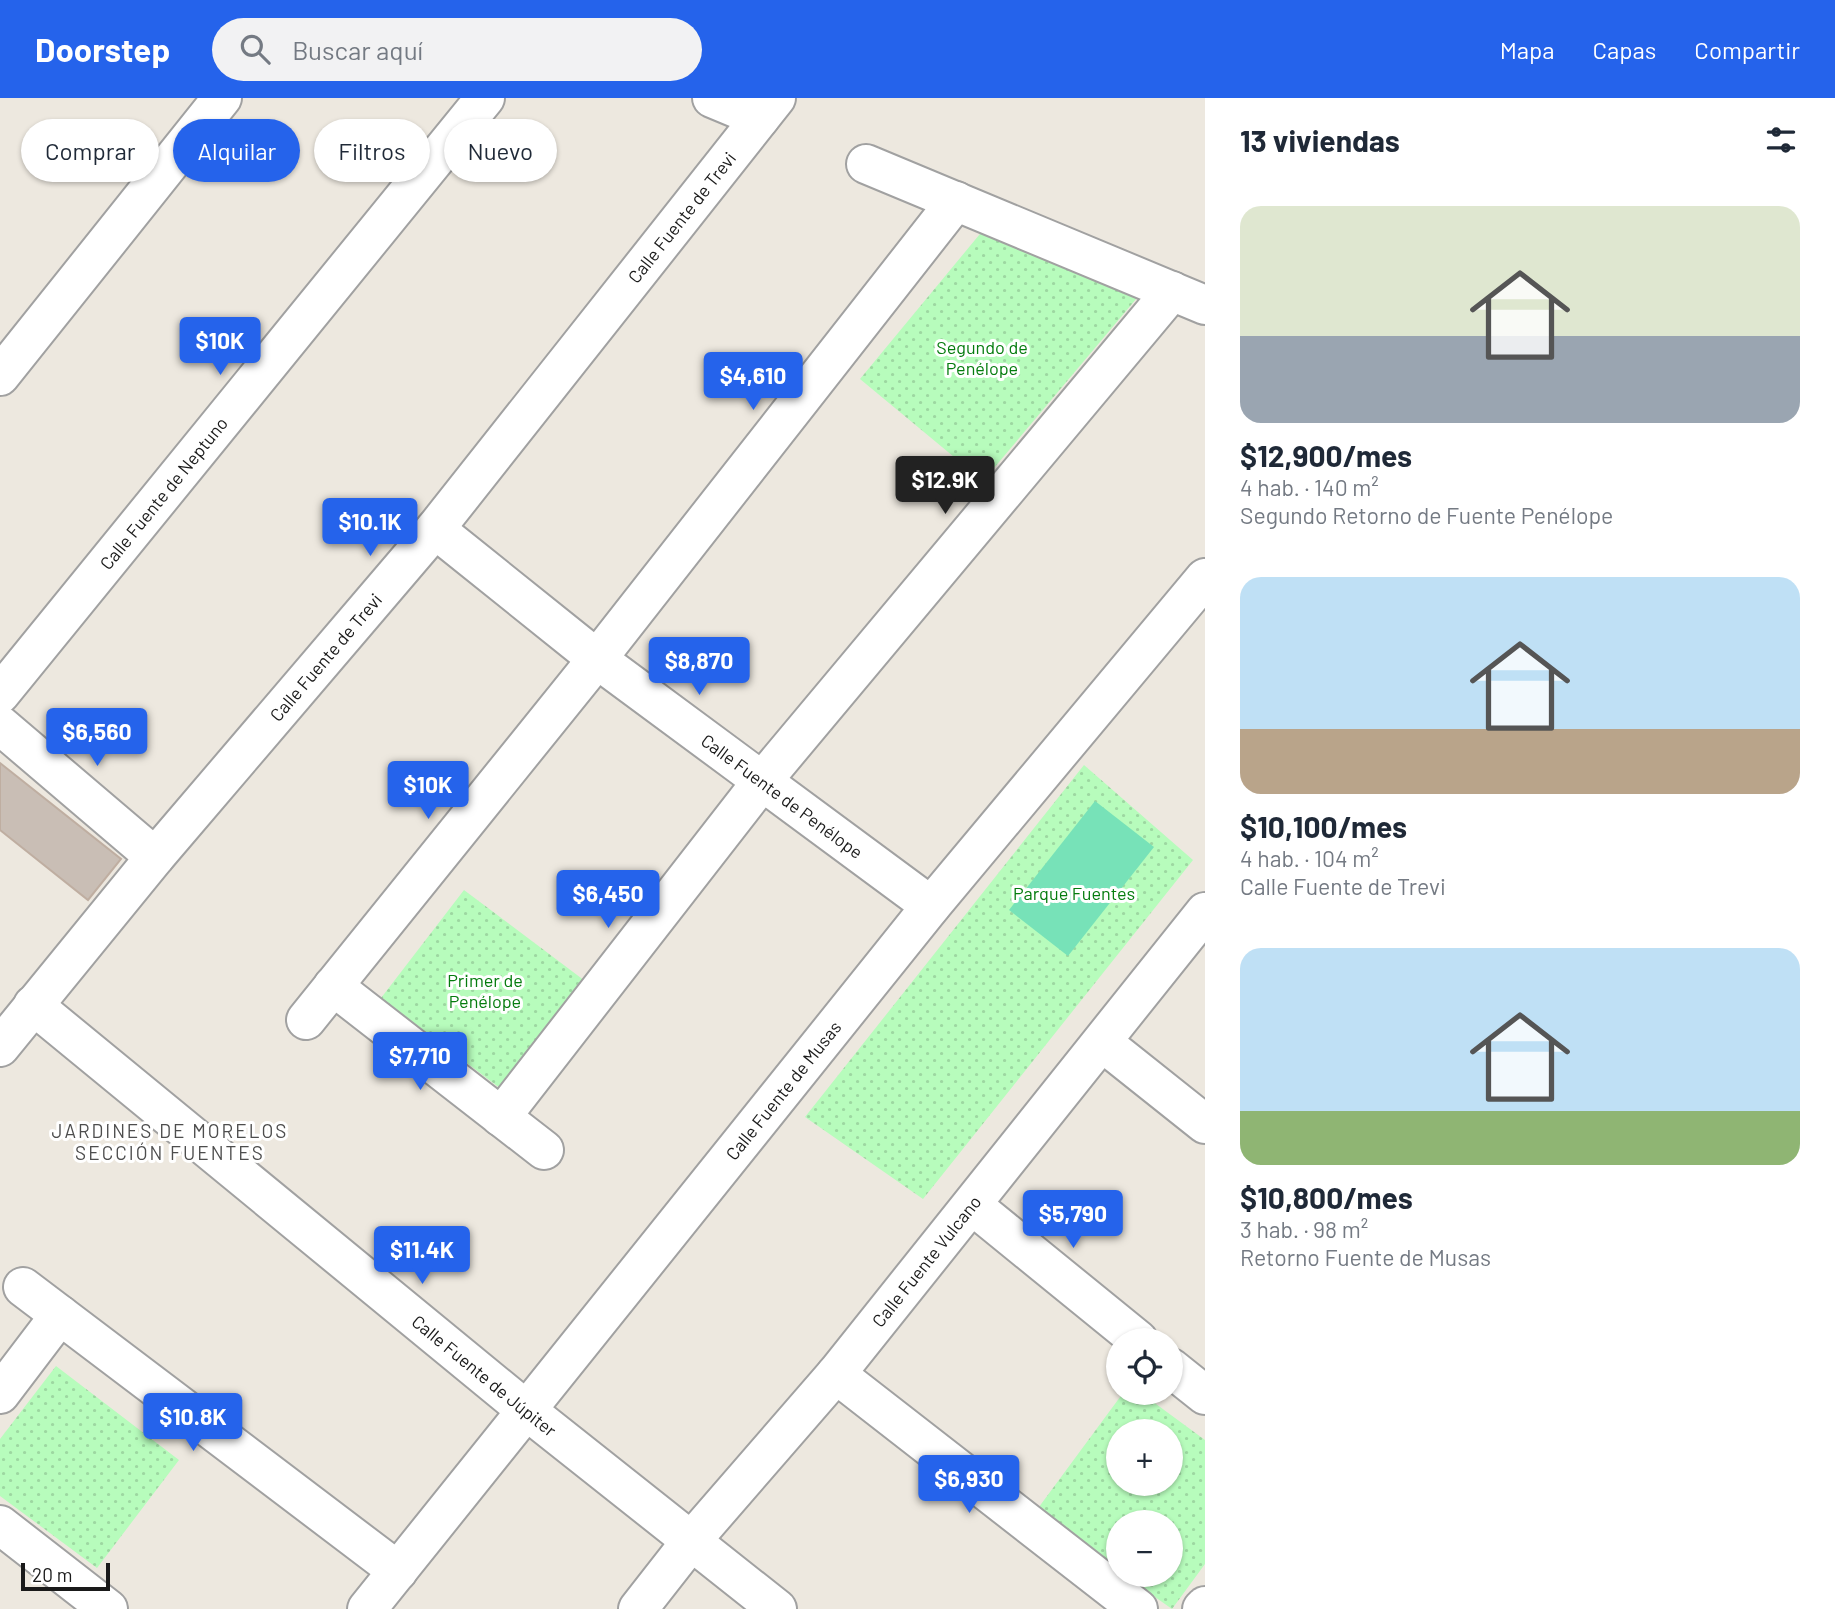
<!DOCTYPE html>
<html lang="es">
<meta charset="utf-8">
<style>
:root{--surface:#fff;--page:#f2f2f3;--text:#1f2937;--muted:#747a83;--accent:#2563eb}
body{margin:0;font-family:Barlow,sans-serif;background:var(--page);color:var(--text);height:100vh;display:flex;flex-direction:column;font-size:26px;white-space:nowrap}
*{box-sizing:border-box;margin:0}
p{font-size:23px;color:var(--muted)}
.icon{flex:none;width:38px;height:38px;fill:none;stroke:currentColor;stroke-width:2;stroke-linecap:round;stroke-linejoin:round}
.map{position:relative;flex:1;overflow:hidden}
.drawer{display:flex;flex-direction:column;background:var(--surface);width:630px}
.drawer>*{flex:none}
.hud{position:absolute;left:21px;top:21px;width:665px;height:63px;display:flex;gap:14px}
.buttons{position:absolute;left:1106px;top:1230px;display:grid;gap:14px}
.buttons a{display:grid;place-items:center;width:77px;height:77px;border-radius:50%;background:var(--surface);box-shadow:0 2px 5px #0004;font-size:35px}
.scale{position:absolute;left:21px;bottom:18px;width:89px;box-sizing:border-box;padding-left:7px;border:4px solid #1a1a1a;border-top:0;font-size:19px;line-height:24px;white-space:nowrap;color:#1a1a1a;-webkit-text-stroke:5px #fff;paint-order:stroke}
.price{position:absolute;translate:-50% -60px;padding:0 16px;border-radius:7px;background:var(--accent);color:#fff;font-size:23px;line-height:46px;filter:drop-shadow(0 2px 4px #0008)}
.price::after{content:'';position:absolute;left:50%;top:42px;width:21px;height:16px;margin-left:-10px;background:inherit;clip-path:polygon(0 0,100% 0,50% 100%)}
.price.active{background:#222;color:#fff}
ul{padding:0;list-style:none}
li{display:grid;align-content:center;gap:14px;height:371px;padding:0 35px}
li span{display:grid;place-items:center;height:217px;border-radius:21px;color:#555}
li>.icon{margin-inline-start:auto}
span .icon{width:126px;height:126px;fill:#fffc;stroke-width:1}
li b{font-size:30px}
h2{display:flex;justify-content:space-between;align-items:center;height:84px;padding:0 35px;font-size:30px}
.pill{padding:0 24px;border-radius:32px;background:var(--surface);box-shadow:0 2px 5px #0004;font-size:24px;line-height:63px}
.pill.active{background:var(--accent);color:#fff}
header{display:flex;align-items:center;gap:42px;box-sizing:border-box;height:98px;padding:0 35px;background:var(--accent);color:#fff}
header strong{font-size:33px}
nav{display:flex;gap:38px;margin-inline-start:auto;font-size:24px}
.search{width:490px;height:63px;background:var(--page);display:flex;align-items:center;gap:18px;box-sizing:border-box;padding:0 24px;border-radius:38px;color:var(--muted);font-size:26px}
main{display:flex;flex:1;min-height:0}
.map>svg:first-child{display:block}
</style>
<header>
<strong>Doorstep</strong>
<div class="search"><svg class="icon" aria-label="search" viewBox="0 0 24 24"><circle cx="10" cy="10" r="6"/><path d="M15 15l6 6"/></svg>Buscar aquí</div>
<nav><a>Mapa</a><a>Capas</a><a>Compartir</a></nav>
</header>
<main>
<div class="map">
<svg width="1205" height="1511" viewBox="0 0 1205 1511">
<defs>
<pattern id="park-dots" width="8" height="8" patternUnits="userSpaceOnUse" patternTransform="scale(1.75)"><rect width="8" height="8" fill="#b7fcbc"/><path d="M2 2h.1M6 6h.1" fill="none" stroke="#9dd7a1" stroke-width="1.8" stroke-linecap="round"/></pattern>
</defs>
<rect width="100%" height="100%" fill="#ede8df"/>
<path fill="url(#park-dots)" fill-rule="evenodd" d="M989 125 1142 194 983 383 860 281Z
M1084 667 1193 762 923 1101 805 1019Z
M464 792 589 886 505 994 381 900Z
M56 1268 179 1362 97 1470 0 1398V1341Z
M1123 1295H1141L1205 1342V1466L1172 1511 1124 1477H1171V1424H1118V1473L1036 1413ZM1118 1334H1171V1386H1118Z"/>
<path fill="#77e2b8" d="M1095 703 1154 749 1068 858 1009 812Z"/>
<path fill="#c9beb5" stroke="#bfaea1" stroke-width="2" d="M0 665 121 761 88 802 0 732Z"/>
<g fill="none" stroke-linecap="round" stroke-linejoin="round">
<g stroke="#a1a1a1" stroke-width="42">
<g id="minor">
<path d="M712 0 760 20"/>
<path d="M866 66 1205 207"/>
<path d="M0 278 222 0"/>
<path id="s1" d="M435 431 597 561 931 808"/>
<path id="s2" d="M0 596 485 0"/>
<path d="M0 627 155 759"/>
<path d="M333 888 544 1052"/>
<path id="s3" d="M33 907 526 1312 777 1511"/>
<path d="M306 922 597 561 956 103"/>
<path d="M1102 944 1205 1026"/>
<path id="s4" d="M0 949 155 759 435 431 776 0"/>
<path d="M501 1019 763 682 1172 193"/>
<path d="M972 1107 1138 1242"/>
<path d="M23 1189 398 1473"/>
<path d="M1171 1270 1205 1297"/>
<path d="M836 1276 1138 1511"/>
<path d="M0 1296 60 1217"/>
<path d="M0 1427 108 1511"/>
<path id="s5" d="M367 1511 931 808 1205 480"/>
<path id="s6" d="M638 1511 692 1442 836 1276 1205 814"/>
<path d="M1202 1511 1205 1508"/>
</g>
</g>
<use href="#minor" stroke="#fff" stroke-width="38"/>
</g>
<g text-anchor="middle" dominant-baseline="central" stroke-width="6" stroke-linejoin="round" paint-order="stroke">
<g font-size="18" fill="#1a1a1a" stroke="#fff">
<text stroke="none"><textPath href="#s4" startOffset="1074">Calle Fuente de Trevi</textPath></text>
<text stroke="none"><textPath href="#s2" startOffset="259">Calle Fuente de Neptuno</textPath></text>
<text stroke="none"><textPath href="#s4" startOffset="508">Calle Fuente de Trevi</textPath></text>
<text stroke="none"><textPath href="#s1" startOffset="438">Calle Fuente de Penélope</textPath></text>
<text stroke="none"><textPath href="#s5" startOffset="665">Calle Fuente de Musas</textPath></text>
<text stroke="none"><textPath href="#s6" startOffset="452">Calle Fuente Vulcano</textPath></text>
<text stroke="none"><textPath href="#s3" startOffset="584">Calle Fuente de Júpiter</textPath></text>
</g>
<g font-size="18" fill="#057c0e" stroke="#fff">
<text x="982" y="249">Segundo de<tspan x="982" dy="21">Penélope</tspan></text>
<text x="1074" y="795">Parque Fuentes</text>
<text x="485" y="882">Primer de<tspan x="485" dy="21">Penélope</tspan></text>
</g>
<g font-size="19" letter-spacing="2" fill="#4d4d4d" stroke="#fff">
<text x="170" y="1032">JARDINES DE MORELOS<tspan x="170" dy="22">SECCIÓN FUENTES</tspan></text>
</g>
</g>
</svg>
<div class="buttons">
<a><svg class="icon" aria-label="locate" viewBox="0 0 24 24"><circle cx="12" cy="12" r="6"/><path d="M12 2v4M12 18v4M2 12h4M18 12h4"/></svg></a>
<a>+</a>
<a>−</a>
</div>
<div class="scale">20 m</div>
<b class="price" style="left:220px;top:279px">$10K</b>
<b class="price" style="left:753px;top:314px">$4,610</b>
<b class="price active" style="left:945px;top:418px">$12.9K</b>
<b class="price" style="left:370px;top:460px">$10.1K</b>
<b class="price" style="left:699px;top:599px">$8,870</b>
<b class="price" style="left:97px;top:670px">$6,560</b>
<b class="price" style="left:428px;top:723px">$10K</b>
<b class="price" style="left:608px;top:832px">$6,450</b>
<b class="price" style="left:420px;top:994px">$7,710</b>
<b class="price" style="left:1073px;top:1152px">$5,790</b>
<b class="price" style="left:422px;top:1188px">$11.4K</b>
<b class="price" style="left:193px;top:1355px">$10.8K</b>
<b class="price" style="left:969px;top:1417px">$6,930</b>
<div class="hud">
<a class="pill">Comprar</a>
<a class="pill active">Alquilar</a>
<a class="pill">Filtros</a>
<a class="pill">Nuevo</a>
</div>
</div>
<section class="drawer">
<h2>13 viviendas<svg class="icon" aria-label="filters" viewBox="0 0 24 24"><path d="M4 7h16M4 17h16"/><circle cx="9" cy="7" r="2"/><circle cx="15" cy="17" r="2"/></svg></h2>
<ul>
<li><span style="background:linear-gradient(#dfe7d0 60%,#9aa5b1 0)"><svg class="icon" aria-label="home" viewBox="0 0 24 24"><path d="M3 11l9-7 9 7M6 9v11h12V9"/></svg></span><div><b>$12,900/mes</b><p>4 hab. · 140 m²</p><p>Segundo Retorno de Fuente Penélope</p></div></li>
<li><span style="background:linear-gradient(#bfe0f5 70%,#b9a48a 0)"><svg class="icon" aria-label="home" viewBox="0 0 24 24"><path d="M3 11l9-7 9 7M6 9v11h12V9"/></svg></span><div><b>$10,100/mes</b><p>4 hab. · 104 m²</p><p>Calle Fuente de Trevi</p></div></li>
<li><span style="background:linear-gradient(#bfe0f5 75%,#8fb573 0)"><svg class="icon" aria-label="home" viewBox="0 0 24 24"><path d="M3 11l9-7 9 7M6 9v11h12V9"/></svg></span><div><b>$10,800/mes</b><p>3 hab. · 98 m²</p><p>Retorno Fuente de Musas</p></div></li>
</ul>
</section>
</main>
